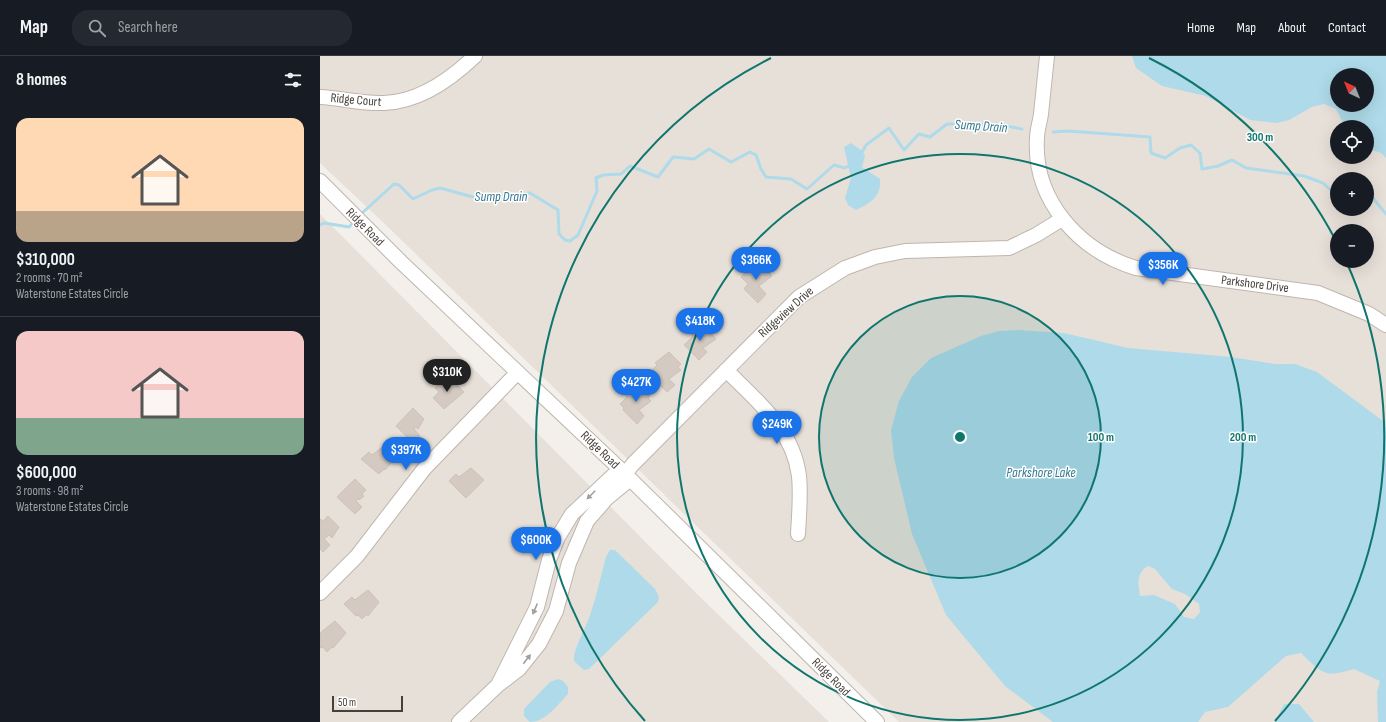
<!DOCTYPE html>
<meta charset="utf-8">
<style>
:root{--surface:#171b24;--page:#242831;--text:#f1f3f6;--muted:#9ea1a6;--line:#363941;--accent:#1a73e8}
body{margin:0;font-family:"Sofia Sans Condensed",sans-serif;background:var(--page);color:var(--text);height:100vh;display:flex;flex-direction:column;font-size:15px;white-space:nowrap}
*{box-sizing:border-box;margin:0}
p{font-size:13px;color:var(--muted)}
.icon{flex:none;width:22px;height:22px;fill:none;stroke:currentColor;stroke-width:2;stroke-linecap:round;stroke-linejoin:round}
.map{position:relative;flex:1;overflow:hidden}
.drawer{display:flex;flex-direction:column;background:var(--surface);width:320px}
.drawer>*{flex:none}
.needle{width:26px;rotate:317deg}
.buttons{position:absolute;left:1010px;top:12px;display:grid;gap:8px}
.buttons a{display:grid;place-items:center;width:44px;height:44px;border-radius:50%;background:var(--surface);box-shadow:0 4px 16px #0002;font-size:20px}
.scale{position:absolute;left:12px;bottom:10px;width:71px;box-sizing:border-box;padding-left:4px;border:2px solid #473f39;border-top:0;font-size:11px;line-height:14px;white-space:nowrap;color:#473f39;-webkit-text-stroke:3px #fff;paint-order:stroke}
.price{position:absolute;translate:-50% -34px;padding:0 9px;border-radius:14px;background:var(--accent);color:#fff;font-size:13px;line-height:26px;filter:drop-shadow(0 1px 2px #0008)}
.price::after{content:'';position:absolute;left:50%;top:24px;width:12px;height:9px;margin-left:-6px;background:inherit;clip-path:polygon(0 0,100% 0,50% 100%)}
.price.current{background:#222;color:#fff}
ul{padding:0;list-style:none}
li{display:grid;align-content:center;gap:8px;height:212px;padding:0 16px}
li+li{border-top:1px solid var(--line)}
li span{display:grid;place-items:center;height:124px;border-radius:12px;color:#555}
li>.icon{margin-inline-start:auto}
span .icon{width:72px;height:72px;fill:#fffc;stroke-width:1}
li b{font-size:17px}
h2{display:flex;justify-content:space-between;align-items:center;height:48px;padding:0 16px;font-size:17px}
header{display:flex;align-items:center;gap:24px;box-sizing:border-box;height:56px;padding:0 20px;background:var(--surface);border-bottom:1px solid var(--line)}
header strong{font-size:19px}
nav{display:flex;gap:22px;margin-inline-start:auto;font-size:14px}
.search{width:280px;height:36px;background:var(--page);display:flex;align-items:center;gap:10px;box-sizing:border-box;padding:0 14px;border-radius:16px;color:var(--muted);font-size:15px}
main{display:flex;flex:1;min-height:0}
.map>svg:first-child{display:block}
</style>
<header>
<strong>Map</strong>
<div class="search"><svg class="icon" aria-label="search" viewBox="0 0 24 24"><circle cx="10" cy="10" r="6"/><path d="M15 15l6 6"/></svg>Search here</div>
<nav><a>Home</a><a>Map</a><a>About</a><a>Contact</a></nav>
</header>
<main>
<section class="drawer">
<h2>8 homes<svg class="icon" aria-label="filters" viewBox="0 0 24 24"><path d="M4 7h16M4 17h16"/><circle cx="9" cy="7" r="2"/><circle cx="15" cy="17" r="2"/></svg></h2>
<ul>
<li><span style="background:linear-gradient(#ffd9b3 75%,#b9a48a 0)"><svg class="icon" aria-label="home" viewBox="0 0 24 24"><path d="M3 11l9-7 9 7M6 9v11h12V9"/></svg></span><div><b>$310,000</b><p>2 rooms · 70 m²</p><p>Waterstone Estates Circle</p></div></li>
<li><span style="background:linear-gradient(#f6c9c9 70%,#7fa58c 0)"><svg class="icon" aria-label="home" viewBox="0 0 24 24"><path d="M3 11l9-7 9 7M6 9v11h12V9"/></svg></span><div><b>$600,000</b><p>3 rooms · 98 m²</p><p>Waterstone Estates Circle</p></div></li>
</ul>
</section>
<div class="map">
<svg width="1066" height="666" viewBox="0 0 1066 666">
<rect width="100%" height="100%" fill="#f3efea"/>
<path fill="#e7e0d9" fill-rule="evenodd" d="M0 0H1066V666H579L68 171 0 107ZM1017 19H1047V49H1017ZM1017 71H1047V101H1017ZM1017 123H1047V153H1017ZM1017 175H1047V205H1017Z
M0 158 378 539 509 666H0Z"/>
<path fill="#aedae9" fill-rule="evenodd" d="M812 0H1066V102L1061 97 1047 92V71H1025L1016 53 1004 48 992 51 969 64 956 67 930 64 886 40 842 30 816 12ZM1017 19H1047V49H1017Z
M531 87 542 95 545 100 542 111 560 123C562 140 550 148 536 154L528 149 525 142 531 122 524 91Z
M697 274 744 277 808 292 911 301 955 308H975L997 316 1063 365 1066 372V666H1058L1057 636 1060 625 1034 613C1004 622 1003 618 981 597L966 600 908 651 885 656 878 666H733L685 630 626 559 592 478 574 402 571 374 579 345 592 321 611 302 661 280 679 275ZM828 510 835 513 852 533 865 538 879 548 880 556 874 563 864 561 855 548 834 539 820 540C818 528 816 517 828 510Z
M290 494H295L335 533 339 541 338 546 269 613 264 614 254 605C253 592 267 571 271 556 277 538 281 519 286 501Z
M238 623 243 625 248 631V638C238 648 226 666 210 666L204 660V653L230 626Z
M964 648H979L994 666H955Z"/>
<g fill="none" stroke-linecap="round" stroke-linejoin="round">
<path stroke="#aedae9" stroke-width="3" d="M733 76 748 75 830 81 831 97 845 102 860 92 871 89 880 97 882 113 898 110 912 104 926 112 984 120 1003 127 1017 140
M541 98 546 89 569 72 584 94 599 78 610 81 627 68H677L702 73
M1047 141H1052L1066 158
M41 158 74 128 79 129 93 143 112 134 120 132 160 143 210 137 238 154 239 178 245 184 250 185 258 179 277 135 276 122 283 119 301 118 310 110 338 121 353 101 374 103 389 93 411 106 430 96 436 99 441 113 446 121 471 123 487 133 514 109 525 112 532 108
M0 169 4 167 29 171 31 169"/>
</g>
<path fill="#d4cac1" stroke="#cec1b5" d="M437 205 452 220 439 230 446 238 438 247 424 233 428 228 421 221Z
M384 270 396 283 383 292 387 296 379 304 364 289 373 280 371 278 377 272 380 274Z
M349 296 361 308 358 311 361 314 349 323 355 329 347 336 333 322 335 321 330 316 337 309 335 307Z
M130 322 144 336 124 353 113 342 119 336 115 332 121 326 124 328Z
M318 327 330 339 328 342 331 345 319 354 324 360 317 368 303 354 304 352 300 348 307 341 305 339Z
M93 352 104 363 98 373 96 371 94 373 100 380 93 387 76 370Z
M65 389 77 400 65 414 64 413 59 418 41 403 49 396 52 399Z
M151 412 164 424 146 442 129 425 136 418 139 421Z
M35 423 46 434 42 438 44 440 39 444 38 442 36 445 42 451 35 458 17 441Z
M8 460 19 471 12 482 9 479 4 483 10 489 3 496 0 493V463L3 465Z
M48 534 59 546 48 560 47 558 42 563 38 559 36 560 24 548 32 541 35 544Z
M15 565 26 577 13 592 12 591 7 596 3 591 0 592V577Z"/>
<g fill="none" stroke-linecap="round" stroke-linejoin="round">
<g stroke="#beb6ae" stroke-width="16">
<path id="minor" d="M727 0C725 19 723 39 721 58 720 66 717 74 717 82 713 144 759 195 816 212L998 237 1049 258 1066 269
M0 41C21 42 43 48 64 47 98 46 131 23 155 0
M0 125 81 206 300 413 557 666
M406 314C437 345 473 373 479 420 481 439 479 459 478 478
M305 418 313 408 479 241 525 212 555 201 585 195 689 192 716 179 742 163
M0 537 37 500 104 413 197 317
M179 627 217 551 229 504 238 481 252 458 300 413
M139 666 178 629 199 613 219 588 236 555 249 507 267 465 287 442 310 423"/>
</g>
<use href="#minor" stroke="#fff" stroke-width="14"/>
</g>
<defs><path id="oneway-solid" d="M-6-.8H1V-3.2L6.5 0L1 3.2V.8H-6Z"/></defs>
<g fill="#a39f9c">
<use href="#oneway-solid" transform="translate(271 439) rotate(135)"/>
<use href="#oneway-solid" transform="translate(215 553) rotate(113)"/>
<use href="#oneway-solid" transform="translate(207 603) rotate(-52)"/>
</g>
<circle cx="640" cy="381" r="141" fill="#0f766e" fill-opacity=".12"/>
<g fill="none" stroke="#0f766e" stroke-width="2">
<circle cx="640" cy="381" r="141"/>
<circle cx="640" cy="381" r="283"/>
<path d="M325 665A424 424 0 0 1 451 2M829 2A424 424 0 0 1 1016 185M1026 205A424 424 0 0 1 955 665"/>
</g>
<g text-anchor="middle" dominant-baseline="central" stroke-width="3" stroke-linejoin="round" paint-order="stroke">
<g font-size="13" fill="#473f39" stroke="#fff">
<text transform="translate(36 44) rotate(5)">Ridge Court</text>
<text transform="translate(45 171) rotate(45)">Ridge Road</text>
<text transform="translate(935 228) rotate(7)">Parkshore Drive</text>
<text transform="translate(466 256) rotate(-42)">Ridgeview Drive</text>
<text transform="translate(280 394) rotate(44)">Ridge Road</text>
<text transform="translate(511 621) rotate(45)">Ridge Road</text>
</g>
<g font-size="14" font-style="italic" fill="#367991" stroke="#fff">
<text transform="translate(661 70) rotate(4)">Sump Drain</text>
<text x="181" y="140">Sump Drain</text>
<text x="721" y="416">Parkshore Lake</text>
</g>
</g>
<circle cx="640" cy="381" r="6" fill="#0f766e" stroke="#fff" stroke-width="2"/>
<g font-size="12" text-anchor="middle" font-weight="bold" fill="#0f766e" stroke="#fff" stroke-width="3" stroke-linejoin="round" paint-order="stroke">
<text x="940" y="85">300 m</text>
<text x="781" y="385">100 m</text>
<text x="923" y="385">200 m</text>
</g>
</svg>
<div class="buttons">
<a><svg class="needle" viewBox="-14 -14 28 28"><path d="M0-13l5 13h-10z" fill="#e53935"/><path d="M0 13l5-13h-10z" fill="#9ea1a6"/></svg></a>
<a><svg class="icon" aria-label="locate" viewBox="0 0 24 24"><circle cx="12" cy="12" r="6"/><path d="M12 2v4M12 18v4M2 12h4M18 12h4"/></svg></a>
<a>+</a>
<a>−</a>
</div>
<div class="scale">50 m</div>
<b class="price" style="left:436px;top:225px">$366K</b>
<b class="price" style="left:843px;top:230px">$356K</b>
<b class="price" style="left:380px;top:286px">$418K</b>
<b class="price current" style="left:127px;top:337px">$310K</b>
<b class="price" style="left:316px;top:347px">$427K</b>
<b class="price" style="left:457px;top:389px">$249K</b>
<b class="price" style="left:86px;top:415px">$397K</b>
<b class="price" style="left:216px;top:505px">$600K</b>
</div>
</main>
